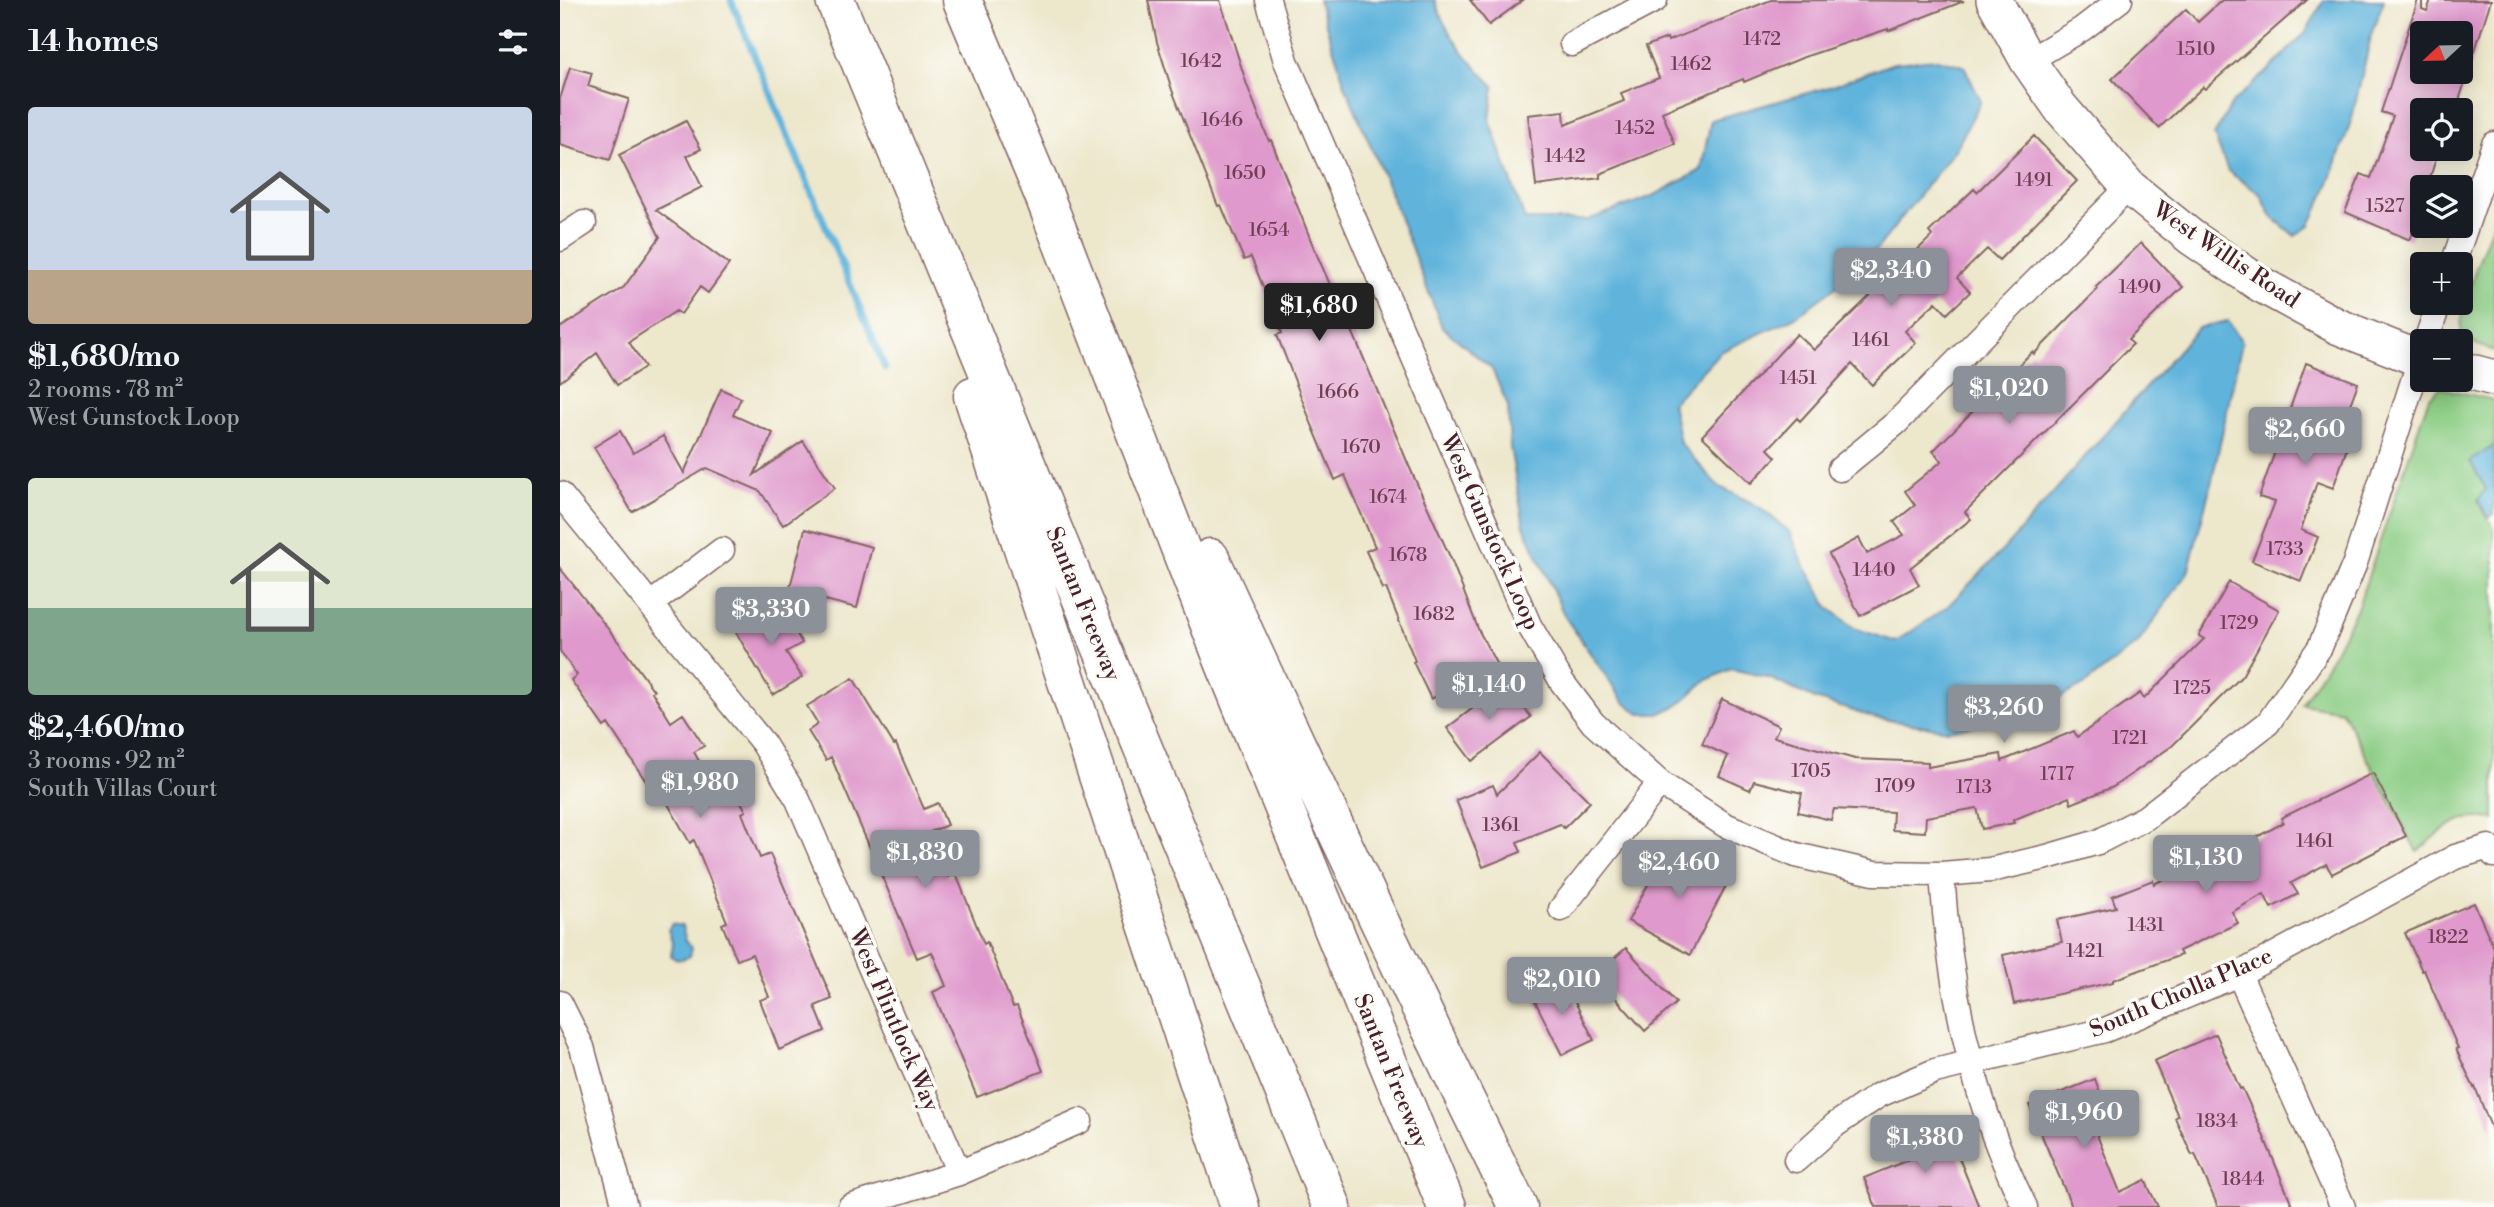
<!DOCTYPE html>
<meta charset="utf-8">
<style>
:root{--surface:#171b24;--page:#242831;--text:#f1f3f6;--muted:#9ea1a6;--accent:#8c9099}
body{margin:0;font-family:"Libre Bodoni",serif;background:var(--page);color:var(--text);height:100vh;display:flex;flex-direction:column;font-size:26px;white-space:nowrap}
*{box-sizing:border-box;margin:0}
p{font-size:23px;color:var(--muted)}
.icon{flex:none;width:38px;height:38px;fill:none;stroke:currentColor;stroke-width:2;stroke-linecap:round;stroke-linejoin:round}
.map{position:relative;flex:1;overflow:hidden}
.sheet{display:flex;flex-direction:column;background:var(--surface);width:560px}
.sheet>*{flex:none}
.needle{width:46px;rotate:248deg}
.buttons{position:absolute;left:1850px;top:21px;display:grid;gap:14px}
.buttons a{display:grid;place-items:center;width:63px;height:63px;border-radius:7px;background:var(--surface);box-shadow:0 4px 18px #0003;font-size:35px}
.price{position:absolute;translate:-50% -60px;padding:0 16px;border-radius:7px;background:var(--accent);color:#fff;font-size:23px;line-height:46px;filter:drop-shadow(0 2px 4px #0008)}
.price::after{content:'';position:absolute;left:50%;top:42px;width:21px;height:16px;margin-left:-10px;background:inherit;clip-path:polygon(0 0,100% 0,50% 100%)}
.price.active{background:#222;color:#fff}
ul{padding:0;list-style:none}
li{display:grid;align-content:center;gap:14px;height:371px;padding:0 28px}
li span{display:grid;place-items:center;height:217px;border-radius:7px;color:#555}
li>.icon{margin-inline-start:auto}
span .icon{width:126px;height:126px;fill:#fffc;stroke-width:1}
li b{font-size:30px}
h2{display:flex;justify-content:space-between;align-items:center;height:84px;padding:0 28px;font-size:30px}
main{display:flex;flex:1;min-height:0}
.map>svg:first-child{display:block}
</style>
<main>
<section class="sheet">
<h2>14 homes<svg class="icon" aria-label="filters" viewBox="0 0 24 24"><path d="M4 7h16M4 17h16"/><circle cx="9" cy="7" r="2"/><circle cx="15" cy="17" r="2"/></svg></h2>
<ul>
<li><span style="background:linear-gradient(#c9d6e8 75%,#b9a48a 0)"><svg class="icon" aria-label="home" viewBox="0 0 24 24"><path d="M3 11l9-7 9 7M6 9v11h12V9"/></svg></span><div><b>$1,680/mo</b><p>2 rooms · 78 m²</p><p>West Gunstock Loop</p></div></li>
<li><span style="background:linear-gradient(#dfe7d0 60%,#7fa58c 0)"><svg class="icon" aria-label="home" viewBox="0 0 24 24"><path d="M3 11l9-7 9 7M6 9v11h12V9"/></svg></span><div><b>$2,460/mo</b><p>3 rooms · 92 m²</p><p>South Villas Court</p></div></li>
</ul>
</section>
<div class="map">
<svg width="1934" height="1207" viewBox="0 0 1934 1207">
<rect width="100%" height="100%" fill="#fdfcf7"/>
<filter id="ink" filterUnits="userSpaceOnUse"><feTurbulence type="fractalNoise" baseFrequency=".0143" numOctaves="2"/><feDisplacementMap in="SourceGraphic" scale="14" xChannelSelector="R" yChannelSelector="G"/><feConvolveMatrix kernelMatrix="1 2 1 2 8 2 1 2 1" color-interpolation-filters="sRGB"/></filter>
<filter id="wash" filterUnits="userSpaceOnUse"><feTurbulence type="fractalNoise" baseFrequency=".00686" numOctaves="4" result="noise"/><feDisplacementMap in="SourceGraphic" scale="28" xChannelSelector="R" yChannelSelector="G"/><feGaussianBlur stdDeviation="1.57" result="paint"/><feColorMatrix in="noise" values="0 0 0 0 0 0 0 0 0 0 0 0 0 0 0 0 0 1.4 0 .05"/><feComposite in="paint" operator="in"/></filter>
<g filter="url(#wash)">
<rect width="100%" height="100%" fill="#ede7cc"/>
<path fill="#8ccd85" stroke="#6b7658" stroke-width="2" d="M1934 220V351L1902 339C1895 314 1925 246 1934 220Z
M1880 388 1934 400V446L1910 461 1926 489C1912 505 1925 513 1934 528V819C1892 814 1887 828 1857 852L1782 711 1742 704 1774 653 1798 606 1869 397Z"/>
<path fill="#61b4dc" stroke="#566a84" stroke-width="2" d="M758 0H875C884 33 910 62 934 86L930 120 965 220H1028L1095 195 1141 170 1151 120 1269 87 1334 63 1377 59 1404 66 1421 101 1397 147 1303 267 1234 318 1160 352 1112 403 1120 443 1158 486 1198 506 1230 532 1242 561 1269 608 1294 628 1336 642 1387 607 1444 549 1638 328 1668 321 1682 342 1652 480 1628 572 1578 643 1524 685 1458 719 1388 730 1316 718 1255 699 1207 677 1171 669 1145 681 1120 704 1099 714H1080L1064 702 1005 617 964 526 950 447 948 406 932 369 882 327 823 175 786 88Z
M1764 0H1824L1812 32 1792 118 1768 187 1750 225 1735 236 1712 217 1700 194 1668 171 1654 135 1673 102 1708 71 1746 32Z
M1934 446V514L1928 518 1918 500 1926 489 1910 461Z
M112 924 122 926 126 941 132 948 130 956C124 960 116 961 111 956L113 944 108 930Z"/>
<g fill="none" stroke-linecap="round" stroke-linejoin="round">
<path stroke="#61b4dc" stroke-width="7" d="M171 0 325 368"/>
</g>
<g id="blocks">
<path fill="#df99cc" fill-rule="evenodd" d="M588 0H660L687 85 709 141 711 140 754 248 781 310 783 309 849 466 891 559 919 631 938 667 871 699 853 662 855 661 826 588 823 589 806 551 815 547 785 475 775 480 752 425 717 335 722 333 691 257 684 260 661 205 658 206 612 90 597 42Z
M910 0H963L929 25Z
M1211 0 1404 1 1328 31V29L1244 57 1184 82 1183 79 1102 112 1115 144 1040 174V178L976 186 968 115 1004 111 1005 125 1064 101 1061 93 1099 78 1086 46 1107 38 1108 41Z
M1662 0H1747L1645 89 1643 87 1599 128 1552 79 1626 9 1638 22Z
M1858 0H1862V9L1867 11 1871 0H1931L1896 110H1862V149H1879L1867 187H1862V212L1850 240 1785 212 1801 174 1811 178 1833 116 1821 112ZM1862 33H1900V72H1862Z
M10 67 32 73 28 86 69 99 50 160 0 145V99Z
M126 121 141 149 127 156 142 187 96 210 169 264 148 293 140 287 121 314 116 311 69 342 85 367 57 385 37 353 0 382V328L64 287 100 237 59 155Z
M1474 136 1517 181 1439 260 1427 249 1397 278 1410 292 1387 314 1376 302 1345 331 1356 343 1312 385 1292 364 1240 421 1237 418 1208 449 1216 457 1191 483 1142 436 1237 334 1254 350 1372 236 1369 232 1414 189 1417 192Z
M1581 243 1623 287 1568 340 1573 344 1405 512 1411 519 1350 568 1359 585 1300 616 1269 554 1299 538 1307 554 1344 535 1334 522 1355 505 1345 491 1382 461 1373 451 1472 352 1474 354 1538 289 1536 287Z
M1746 363 1798 383 1788 410 1799 414 1773 488 1757 482 1741 530 1758 537 1741 581 1692 561 1715 502 1699 497Z
M161 389 181 398 173 415 213 433 194 475 243 441 275 488 223 525 200 491 147 468 72 512 34 447 60 431 73 453 103 436 124 473Z
M245 529 312 547 297 608 229 591Z
M0 568 60 644 94 691 92 692 111 722 123 714 144 746 134 752 155 790 170 782 186 811 182 813 200 858 210 854 272 999 255 1006 265 1031 219 1050 200 1000 209 997 192 954 177 960 162 924 167 922 134 840 130 843 94 779 87 783 48 724 44 727 11 680 17 675 0 651Z
M1669 582 1719 610 1682 676 1612 746 1553 787 1511 804 1509 797 1453 820 1454 823 1422 829 1417 808 1366 817 1365 832 1332 830 1333 812 1274 809 1271 820 1238 812 1242 793 1194 781 1190 790 1159 776 1168 756 1142 744 1162 699 1219 726 1214 737 1295 759 1368 762V767L1441 754 1442 761 1514 731 1517 737 1580 693 1584 699 1644 639 1639 636Z
M218 603 242 643 226 652 242 677 213 695 174 629Z
M293 678 334 745 336 744 364 809 378 803 387 825 370 832 388 877 396 874 424 944 427 942 453 1007 457 1006 483 1071 417 1097 373 992 386 986 372 952 357 958 271 757 266 760 248 731 258 724 247 706Z
M946 683 971 717 912 761 887 728Z
M980 752 1030 802 1004 828 1000 824 957 842 961 852 923 867 896 800 933 785 937 794Z
M1813 773 1846 836 1772 874 1766 864 1731 883 1738 894 1711 908 1704 894 1672 912 1678 923 1619 951 1621 955 1553 980V982L1454 1004 1443 955 1502 942 1497 920 1556 907 1552 896 1593 880 1594 884 1646 858 1648 863 1723 823 1721 818Z
M1104 847 1170 878 1130 955 1068 921 1089 883 1087 882Z
M1914 903 1934 948 1933 1132 1915 1087 1914 1088 1896 1049 1898 1048 1864 970 1862 971 1845 933Z
M1066 948 1116 1003 1085 1031 1035 975Z
M1003 978 1034 1040 1002 1055 971 993Z
M1656 1034 1680 1089 1682 1088 1699 1125 1733 1207H1658L1635 1154 1632 1155 1615 1118 1618 1116 1594 1061Z
M1535 1079 1549 1117 1532 1123 1560 1192 1585 1180 1598 1207H1512L1469 1105Z
M1383 1119 1419 1207H1316L1304 1178 1353 1158 1344 1135Z"/>
</g>
</g>
<g filter="url(#ink)">
<use href="#blocks" fill-opacity="0" stroke="#836563" stroke-width="2"/>
<g fill="none" stroke-linecap="round" stroke-linejoin="round">
<g stroke="#836563" stroke-width="27">
<path id="street" d="M708 0 726 61 969 625 1002 682 1033 723 1100 783 1165 825 1236 855 1314 873 1382 874 1430 870 1487 857 1538 842 1585 818 1708 723 1760 647 1795 563 1862 353
M1012 44 1095 0
M1468 61 1522 29 1560 0
M0 239 24 223
M1893 264 1934 144
M1866 341 1879 303
M1280 469 1336 423 1569 187
M0 494 203 743 238 800 399 1173
M91 604 162 550
M1382 874C1389 988 1413 1104 1465 1207
M1001 909 1100 783
M1679 974 1783 1207
M0 1003 22 1047 65 1207
M1236 1160 1275 1125 1319 1095 1375 1071 1545 1030 1679 974 1895 857 1929 847 1934 855
M290 1207 399 1173 520 1121"/>
</g>
<g stroke="#836563" stroke-width="38">
<path id="secondary" d="M1434 0 1468 61 1500 107 1569 187 1631 237 1700 284 1777 326 1862 360
M1900 369 1934 378"/>
</g>
<g stroke="#836563" stroke-width="41">
<path id="highway" d="M275 0 772 1207
M402 0 483 193 665 664 887 1207
M413 396 680 1207
M650 558C750 776 852 993 958 1207"/>
</g>
<use href="#street" stroke="#fff" stroke-width="24"/>
<use href="#secondary" stroke="#fff" stroke-width="35"/>
<use href="#highway" stroke="#fff" stroke-width="38"/>
</g>
</g>
<g text-anchor="middle" dominant-baseline="central" stroke-width="7" stroke-linejoin="round" paint-order="stroke">
<g font-size="19" fill="#6f3e53">
<text x="1202" y="39">1472</text>
<text x="1636" y="49">1510</text>
<text x="641" y="61">1642</text>
<text x="1131" y="64">1462</text>
<text x="662" y="120">1646</text>
<text x="1075" y="128">1452</text>
<text x="1005" y="156">1442</text>
<text x="685" y="173">1650</text>
<text x="1474" y="180">1491</text>
<text x="1825" y="206">1527</text>
<text x="709" y="230">1654</text>
<text x="1580" y="287">1490</text>
<text x="1311" y="340">1461</text>
<text x="1238" y="378">1451</text>
<text x="778" y="392">1666</text>
<text x="801" y="447">1670</text>
<text x="828" y="497">1674</text>
<text x="1725" y="549">1733</text>
<text x="848" y="555">1678</text>
<text x="1314" y="570">1440</text>
<text x="874" y="614">1682</text>
<text x="1679" y="623">1729</text>
<text x="1632" y="688">1725</text>
<text x="1570" y="738">1721</text>
<text x="1251" y="771">1705</text>
<text x="1497" y="774">1717</text>
<text x="1335" y="786">1709</text>
<text x="1414" y="787">1713</text>
<text x="941" y="825">1361</text>
<text x="1755" y="841">1461</text>
<text x="1586" y="925">1431</text>
<text x="1888" y="937">1822</text>
<text x="1525" y="951">1421</text>
<text x="1657" y="1121">1834</text>
<text x="1683" y="1179">1844</text>
</g>
<g font-size="23" fill="#4a1f2b" stroke="#fdfcf7">
<text transform="translate(1666 255) rotate(34)">West Willis Road</text>
<text transform="translate(930 532) rotate(66)">West Gunstock Loop</text>
<text transform="translate(523 604) rotate(68)">Santan Freeway</text>
<text transform="translate(1621 993) rotate(-23)">South Cholla Place</text>
<text transform="translate(334 1020) rotate(67)">West Flintlock Way</text>
<text transform="translate(831 1071) rotate(68)">Santan Freeway</text>
</g>
</g>
</svg>
<div class="buttons">
<a><svg class="needle" viewBox="-14 -14 28 28"><path d="M0-13l5 13h-10z" fill="#e53935"/><path d="M0 13l5-13h-10z" fill="#9ea1a6"/></svg></a>
<a><svg class="icon" aria-label="locate" viewBox="0 0 24 24"><circle cx="12" cy="12" r="6"/><path d="M12 2v4M12 18v4M2 12h4M18 12h4"/></svg></a>
<a><svg class="icon" aria-label="layers" viewBox="0 0 24 24"><path d="M12 4l9 5-9 5-9-5zM3 14l9 5 9-5"/></svg></a>
<a>+</a>
<a>−</a>
</div>
<b class="price" style="left:1331px;top:308px">$2,340</b>
<b class="price active" style="left:759px;top:343px">$1,680</b>
<b class="price" style="left:1449px;top:426px">$1,020</b>
<b class="price" style="left:1745px;top:467px">$2,660</b>
<b class="price" style="left:211px;top:647px">$3,330</b>
<b class="price" style="left:929px;top:722px">$1,140</b>
<b class="price" style="left:1444px;top:745px">$3,260</b>
<b class="price" style="left:140px;top:820px">$1,980</b>
<b class="price" style="left:365px;top:890px">$1,830</b>
<b class="price" style="left:1646px;top:895px">$1,130</b>
<b class="price" style="left:1119px;top:900px">$2,460</b>
<b class="price" style="left:1002px;top:1017px">$2,010</b>
<b class="price" style="left:1524px;top:1150px">$1,960</b>
<b class="price" style="left:1365px;top:1175px">$1,380</b>
</div>
</main>
